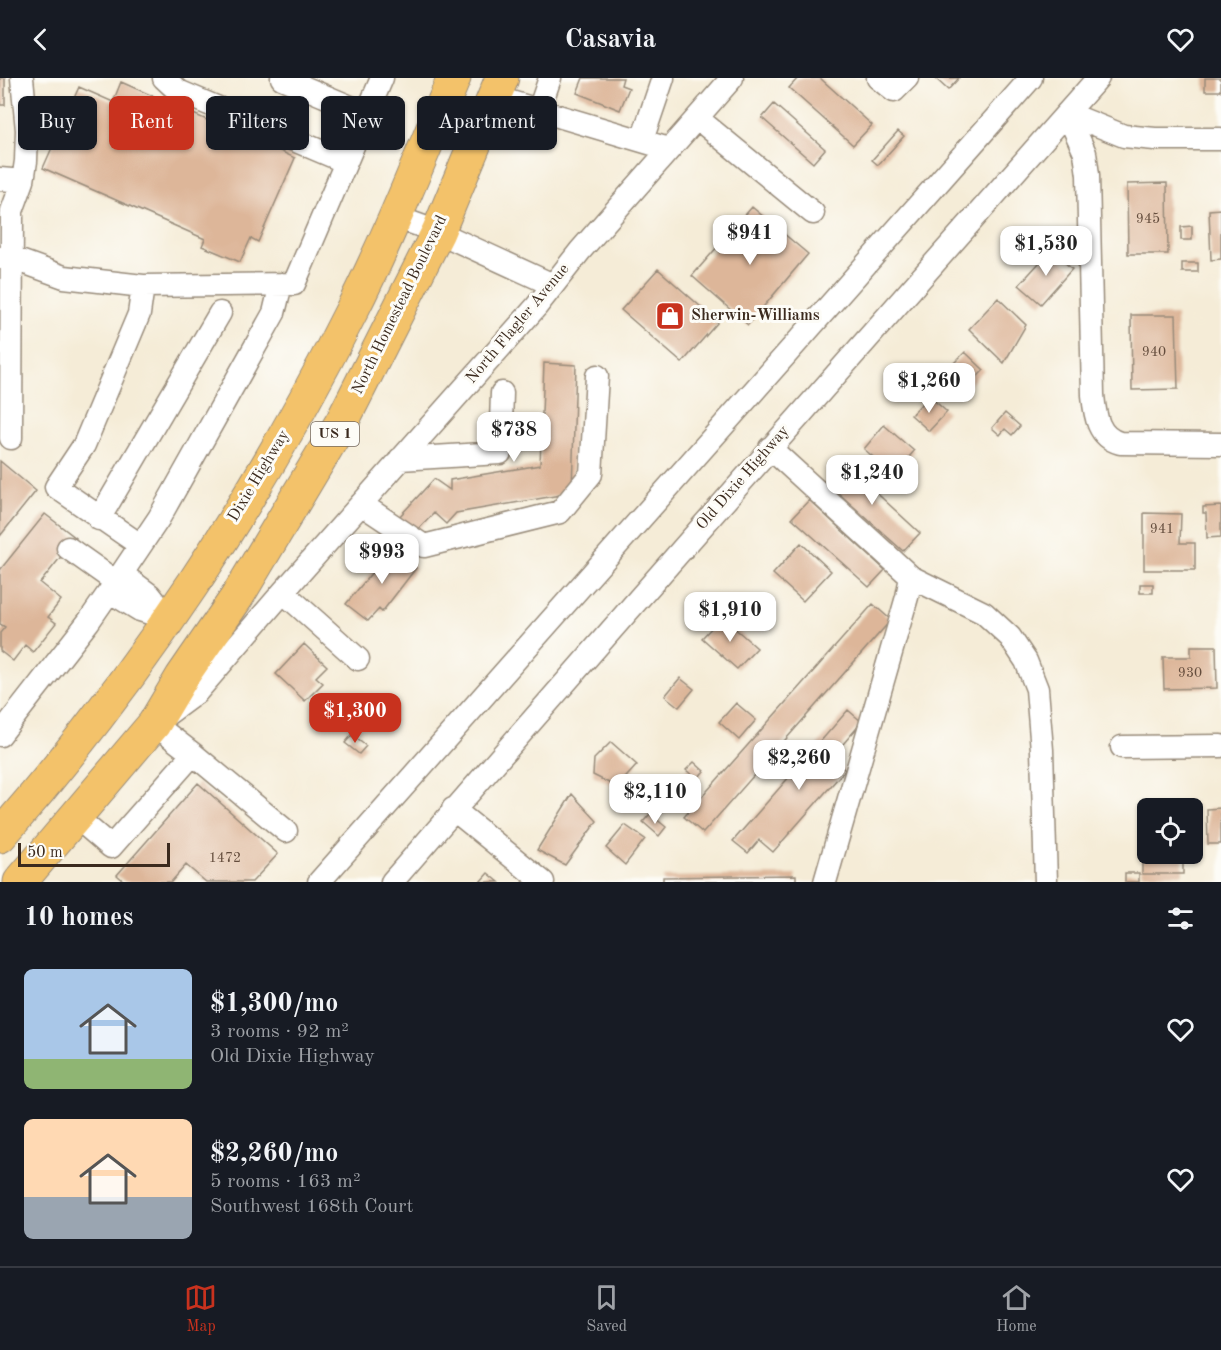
<!DOCTYPE html>
<meta charset="utf-8">
<style>
:root{--surface:#171b24;--page:#20242c;--text:#f1f3f6;--muted:#9ea1a6;--line:#363941;--accent:#c8321e}
body{margin:0;font-family:"Old Standard TT",serif;background:var(--page);color:var(--text);height:100vh;display:flex;flex-direction:column;font-size:22px;white-space:nowrap}
*{box-sizing:border-box;margin:0}
p{font-size:20px;color:var(--muted)}
.icon{flex:none;width:33px;height:33px;fill:none;stroke:currentColor;stroke-width:2;stroke-linecap:round;stroke-linejoin:round}
.map{position:relative;height:804px;overflow:hidden}
.side{display:flex;flex-direction:column;background:var(--surface);flex:1}
.side>*{flex:none}
.hud{position:absolute;left:18px;top:18px;width:600px;height:54px;display:flex;gap:12px}
.fabs{position:absolute;left:1137px;top:720px;display:grid;gap:12px}
.fabs a{display:grid;place-items:center;width:66px;height:66px;border-radius:9px;background:var(--surface);box-shadow:0 2px 4px #0004;font-size:30px}
.scale{position:absolute;left:18px;bottom:15px;width:152px;box-sizing:border-box;padding-left:6px;border:3px solid #3b2a1e;border-top:0;font-size:16px;line-height:21px;white-space:nowrap;color:#3b2a1e;-webkit-text-stroke:4px #fdfcf7;paint-order:stroke}
.price{position:absolute;translate:-50% -51px;padding:0 14px;border-radius:12px;background:#fff;color:#222;font-size:20px;line-height:39px;filter:drop-shadow(0 2px 3px #0008)}
.price::after{content:'';position:absolute;left:50%;top:36px;width:18px;height:14px;margin-left:-9px;background:inherit;clip-path:polygon(0 0,100% 0,50% 100%)}
.price.selected{background:var(--accent);color:#fff}
ul{padding:0;list-style:none}
li{display:flex;align-items:center;gap:18px;height:150px;padding:0 24px}
li span{display:grid;place-items:center;flex:none;width:168px;height:120px;border-radius:9px;color:#555}
li>.icon{margin-inline-start:auto}
span .icon{width:72px;height:72px;fill:#fffc;stroke-width:1}
li b{font-size:26px}
h2{display:flex;justify-content:space-between;align-items:center;height:72px;padding:0 24px;font-size:26px}
.chip{padding:0 21px;border-radius:9px;background:var(--surface);box-shadow:0 2px 4px #0004;font-size:21px;line-height:54px}
.chip.selected{background:var(--accent);color:#fff}
header{display:flex;justify-content:space-between;align-items:center;height:78px;padding:0 24px;background:var(--surface);font-size:27px;font-weight:700}
.tab-bar{display:flex;justify-content:space-around;align-items:center;height:84px;border-top:2px solid var(--line);background:var(--surface);font-size:16px;color:var(--muted)}
.tab-bar a{display:grid;justify-items:center;gap:3px}
.tab-bar .selected{color:var(--accent)}
.map>svg:first-child{display:block}
</style>
<header><svg class="icon" aria-label="back" viewBox="0 0 24 24"><path d="M15 5l-7 7 7 7"/></svg>Casavia<svg class="icon" aria-label="heart" viewBox="0 0 24 24"><path d="M12 20l-8-8c-3-5 5-10 8-4 3-6 11-1 8 4z"/></svg></header>
<div class="map">
<svg width="1221" height="804" viewBox="0 0 1221 804">
<rect width="100%" height="100%" fill="#fdfcf7"/>
<filter id="ink" filterUnits="userSpaceOnUse"><feTurbulence type="fractalNoise" baseFrequency=".0167" numOctaves="2"/><feDisplacementMap in="SourceGraphic" scale="12" xChannelSelector="R" yChannelSelector="G"/><feConvolveMatrix kernelMatrix="1 2 1 2 8 2 1 2 1" color-interpolation-filters="sRGB"/></filter>
<filter id="wash" filterUnits="userSpaceOnUse"><feTurbulence type="fractalNoise" baseFrequency=".008" numOctaves="4" result="noise"/><feDisplacementMap in="SourceGraphic" scale="24" xChannelSelector="R" yChannelSelector="G"/><feGaussianBlur stdDeviation="1.35" result="paint"/><feColorMatrix in="noise" values="0 0 0 0 0 0 0 0 0 0 0 0 0 0 0 0 0 1.4 0 .05"/><feComposite in="paint" operator="in"/></filter>
<g filter="url(#wash)">
<rect width="100%" height="100%" fill="#f5ecd7"/>
<g id="blocks">
<path fill="#ddb699" d="M0 0H5V27H0Z
M583 0H623L621 7 629 10 620 32 577 15Z
M798 0H820L872 47 853 67 789 10Z
M935 0H959L948 12Z
M1205 0H1221V13H1205Z
M121 4 234 54 246 28 280 43 269 68 295 80 258 164 251 160 240 184 202 168 205 161 43 90 79 9 113 24Z
M774 26 825 71 813 85 762 40Z
M898 53 904 58 878 87 872 82Z
M1167 105 1168 176H1128L1127 106Z
M752 129 808 176 748 247 692 198Z
M1221 131V181L1211 182 1209 132Z
M1192 148V162H1181V149Z
M1051 172 1072 191 1041 226 1019 207Z
M1182 185H1198V194H1182Z
M658 191 718 244 682 285 621 232Z
M998 220 1026 247 1004 285 969 251Z
M1131 237H1176L1178 311 1132 312Z
M965 274 984 292 964 312 945 294Z
M544 285 576 287 572 410 566 416 456 435 446 446 434 435 415 455 399 439 434 401 450 412V402L540 387Z
M929 318 947 334 929 353 911 337Z
M1005 335 1020 348 1012 357 1005 351 1000 357 992 350Z
M884 347 914 373 894 397 864 371Z
M0 383 36 413 0 458Z
M843 384 920 455 903 473 825 403Z
M809 422 885 492 869 509 792 440Z
M1221 428V459L1207 460 1206 435H1203V429Z
M1144 435 1181 436 1180 465H1195V492H1144Z
M45 436 76 460 40 505 61 522 48 539 56 545 33 574 25 567 13 583 0 573V555L5 549 0 546V492Z
M801 465 831 493 803 523 773 496Z
M392 470 416 490 382 534 379 531 368 543 346 526Z
M1140 506H1153V515H1140Z
M873 526 891 542 703 755 684 739Z
M722 539 757 570 737 591 702 560Z
M304 566 327 588 316 599 323 605 305 623 276 596Z
M1191 568H1216L1217 610 1164 611 1163 579H1191Z
M680 600 694 611 679 629 665 618Z
M736 625 756 642 739 662 719 644Z
M848 632 862 644 831 680 845 692 773 774 759 762 748 775 733 763Z
M352 657 366 668 359 676 345 665Z
M611 664 637 687 617 709 593 697 594 681Z
M694 684 704 693 697 701 686 692Z
M198 705 278 776 252 804H206L186 787 171 804H125L117 797Z
M572 716 597 743 565 787 537 772Z
M1221 730V766H1208L1207 731Z
M650 736 666 749 659 758 643 744Z
M625 747 645 761 625 787 606 770Z
M1142 772H1148V776H1183V796H1142Z
M488 795 499 804H480Z
M1125 795H1139V804H1125Z
M796 797V804H663V799Z"/>
</g>
</g>
<g filter="url(#ink)">
<use href="#blocks" fill-opacity="0" stroke="#988b7a" stroke-width="1.5"/>
<g fill="none" stroke-linecap="round" stroke-linejoin="round">
<g stroke="#988b7a" stroke-width="25">
<path id="minor" d="M164 0 178 13 346 84
M282 0 367 36
M878 0 894 13 907 0
M494 19 669 71
M539 32 550 0
M1067 35 1085 75 1088 97 1093 317C1095 338 1098 359 1120 365L1221 366
M1067 35 1124 58 1155 61H1221
M697 40 813 135
M642 62 663 0
M0 101 23 103
M396 139 438 154 553 207
M0 180H12L64 199 143 208 294 206 382 0
M11 360 12 133 23 103 26 83 27 52 22 0
M770 370 911 499 984 535 1010 559 1026 583 1037 611 1042 672 1046 804
M400 381 500 375 502 315
M361 426 424 468 560 434 591 396 597 298
M99 441 220 235
M140 467 56 409 84 367 139 236 143 208
M68 470 116 504 159 440 274 235 281 206
M283 514 358 581
M0 657 89 543 116 504 130 502 150 517 169 541 140 532 117 518 116 504
M1122 669 1221 668
M453 731 543 804
M76 739 111 769 193 676
M286 753 193 676 154 646 196 615 283 514 536 229 580 173 732 0
M319 804 1031 0
M392 804C625 534 862 267 1098 0
M825 804 907 519 911 499"/>
</g>
<g stroke="#988b7a" stroke-width="35">
<path id="highway" d="M0 758C138 601 258 420 352 232 390 157 421 78 454 0
M20 804 154 646 182 599 237 519 343 342 438 154 502 0"/>
</g>
<use href="#minor" stroke="#fff" stroke-width="22"/>
<use href="#highway" stroke="#f3c26a" stroke-width="33"/>
</g>
</g>
<defs>
<g id="shop-square" transform="scale(1.5)"><rect x="-9" y="-9" width="18" height="18" rx="4" fill="#c8321e" stroke="#fdfcf7"/><path d="M-5-2.5h2.3a2.7 3.5 0 0 1 5.4 0H5L5.5 6h-11ZM-1.5-2.5h3a1.5 2.3 0 0 0-3 0Z" fill="#fff"/></g>
</defs>
<g fill-rule="evenodd">
<use href="#shop-square" x="670" y="238"/>
</g>
<g text-anchor="middle" dominant-baseline="central" stroke-width="6" stroke-linejoin="round" paint-order="stroke">
<g font-size="14" fill="#644d3d">
<text x="1148" y="141">945</text>
<text x="1154" y="274">940</text>
<text x="1162" y="451">941</text>
<text x="1190" y="595">930</text>
<text x="225" y="780">1472</text>
</g>
<rect fill="#fdfcf7" stroke="#75695f" stroke-width="1.5" x="311" y="344" width="48" height="24" rx="4.5"/>
<g font-size="15" font-weight="bold" fill="#3b2a1e">
<text x="335" y="356">US 1</text>
</g>
<g font-size="16" fill="#3b2a1e" stroke="#fdfcf7">
<text transform="translate(400 227) rotate(-64)">North Homestead Boulevard</text>
<text transform="translate(518 246) rotate(-50)">North Flagler Avenue</text>
<text transform="translate(259 398) rotate(-59)">Dixie Highway</text>
<text transform="translate(743 400) rotate(-49)">Old Dixie Highway</text>
</g>
<g font-size="16" font-weight="bold" fill="#3b2a1e" stroke="#fdfcf7" text-anchor="start">
<text x="691" y="238">Sherwin-Williams</text>
</g>
</g>
</svg>
<div class="fabs">
<a><svg class="icon" aria-label="locate" viewBox="0 0 24 24"><circle cx="12" cy="12" r="6"/><path d="M12 2v4M12 18v4M2 12h4M18 12h4"/></svg></a>
</div>
<div class="scale">50 m</div>
<b class="price" style="left:750px;top:188px">$941</b>
<b class="price" style="left:1046px;top:199px">$1,530</b>
<b class="price" style="left:929px;top:336px">$1,260</b>
<b class="price" style="left:514px;top:385px">$738</b>
<b class="price" style="left:872px;top:428px">$1,240</b>
<b class="price" style="left:382px;top:507px">$993</b>
<b class="price" style="left:730px;top:565px">$1,910</b>
<b class="price selected" style="left:355px;top:666px">$1,300</b>
<b class="price" style="left:799px;top:713px">$2,260</b>
<b class="price" style="left:655px;top:747px">$2,110</b>
<div class="hud">
<a class="chip">Buy</a>
<a class="chip selected">Rent</a>
<a class="chip">Filters</a>
<a class="chip">New</a>
<a class="chip">Apartment</a>
</div>
</div>
<section class="side">
<h2>10 homes<svg class="icon" aria-label="filters" viewBox="0 0 24 24"><path d="M4 7h16M4 17h16"/><circle cx="9" cy="7" r="2"/><circle cx="15" cy="17" r="2"/></svg></h2>
<ul>
<li><span style="background:linear-gradient(#a9c7e8 75%,#8fb573 0)"><svg class="icon" aria-label="home" viewBox="0 0 24 24"><path d="M3 11l9-7 9 7M6 9v11h12V9"/></svg></span><div><b>$1,300/mo</b><p>3 rooms · 92 m²</p><p>Old Dixie Highway</p></div><svg class="icon" aria-label="heart" viewBox="0 0 24 24"><path d="M12 20l-8-8c-3-5 5-10 8-4 3-6 11-1 8 4z"/></svg></li>
<li><span style="background:linear-gradient(#ffd9b3 65%,#9aa5b1 0)"><svg class="icon" aria-label="home" viewBox="0 0 24 24"><path d="M3 11l9-7 9 7M6 9v11h12V9"/></svg></span><div><b>$2,260/mo</b><p>5 rooms · 163 m²</p><p>Southwest 168th Court</p></div><svg class="icon" aria-label="heart" viewBox="0 0 24 24"><path d="M12 20l-8-8c-3-5 5-10 8-4 3-6 11-1 8 4z"/></svg></li>
</ul>
</section>
<nav class="tab-bar">
<a class="selected"><svg class="icon" aria-label="map" viewBox="0 0 24 24"><path d="M3 6l6-2 6 2 6-2v14l-6 2-6-2-6 2zM9 4v14M15 6v14"/></svg>Map</a>
<a><svg class="icon" aria-label="saved" viewBox="0 0 24 24"><path d="M7 4h10v16l-5-4-5 4z"/></svg>Saved</a>
<a><svg class="icon" aria-label="home" viewBox="0 0 24 24"><path d="M3 11l9-7 9 7M6 9v11h12V9"/></svg>Home</a>
</nav>
